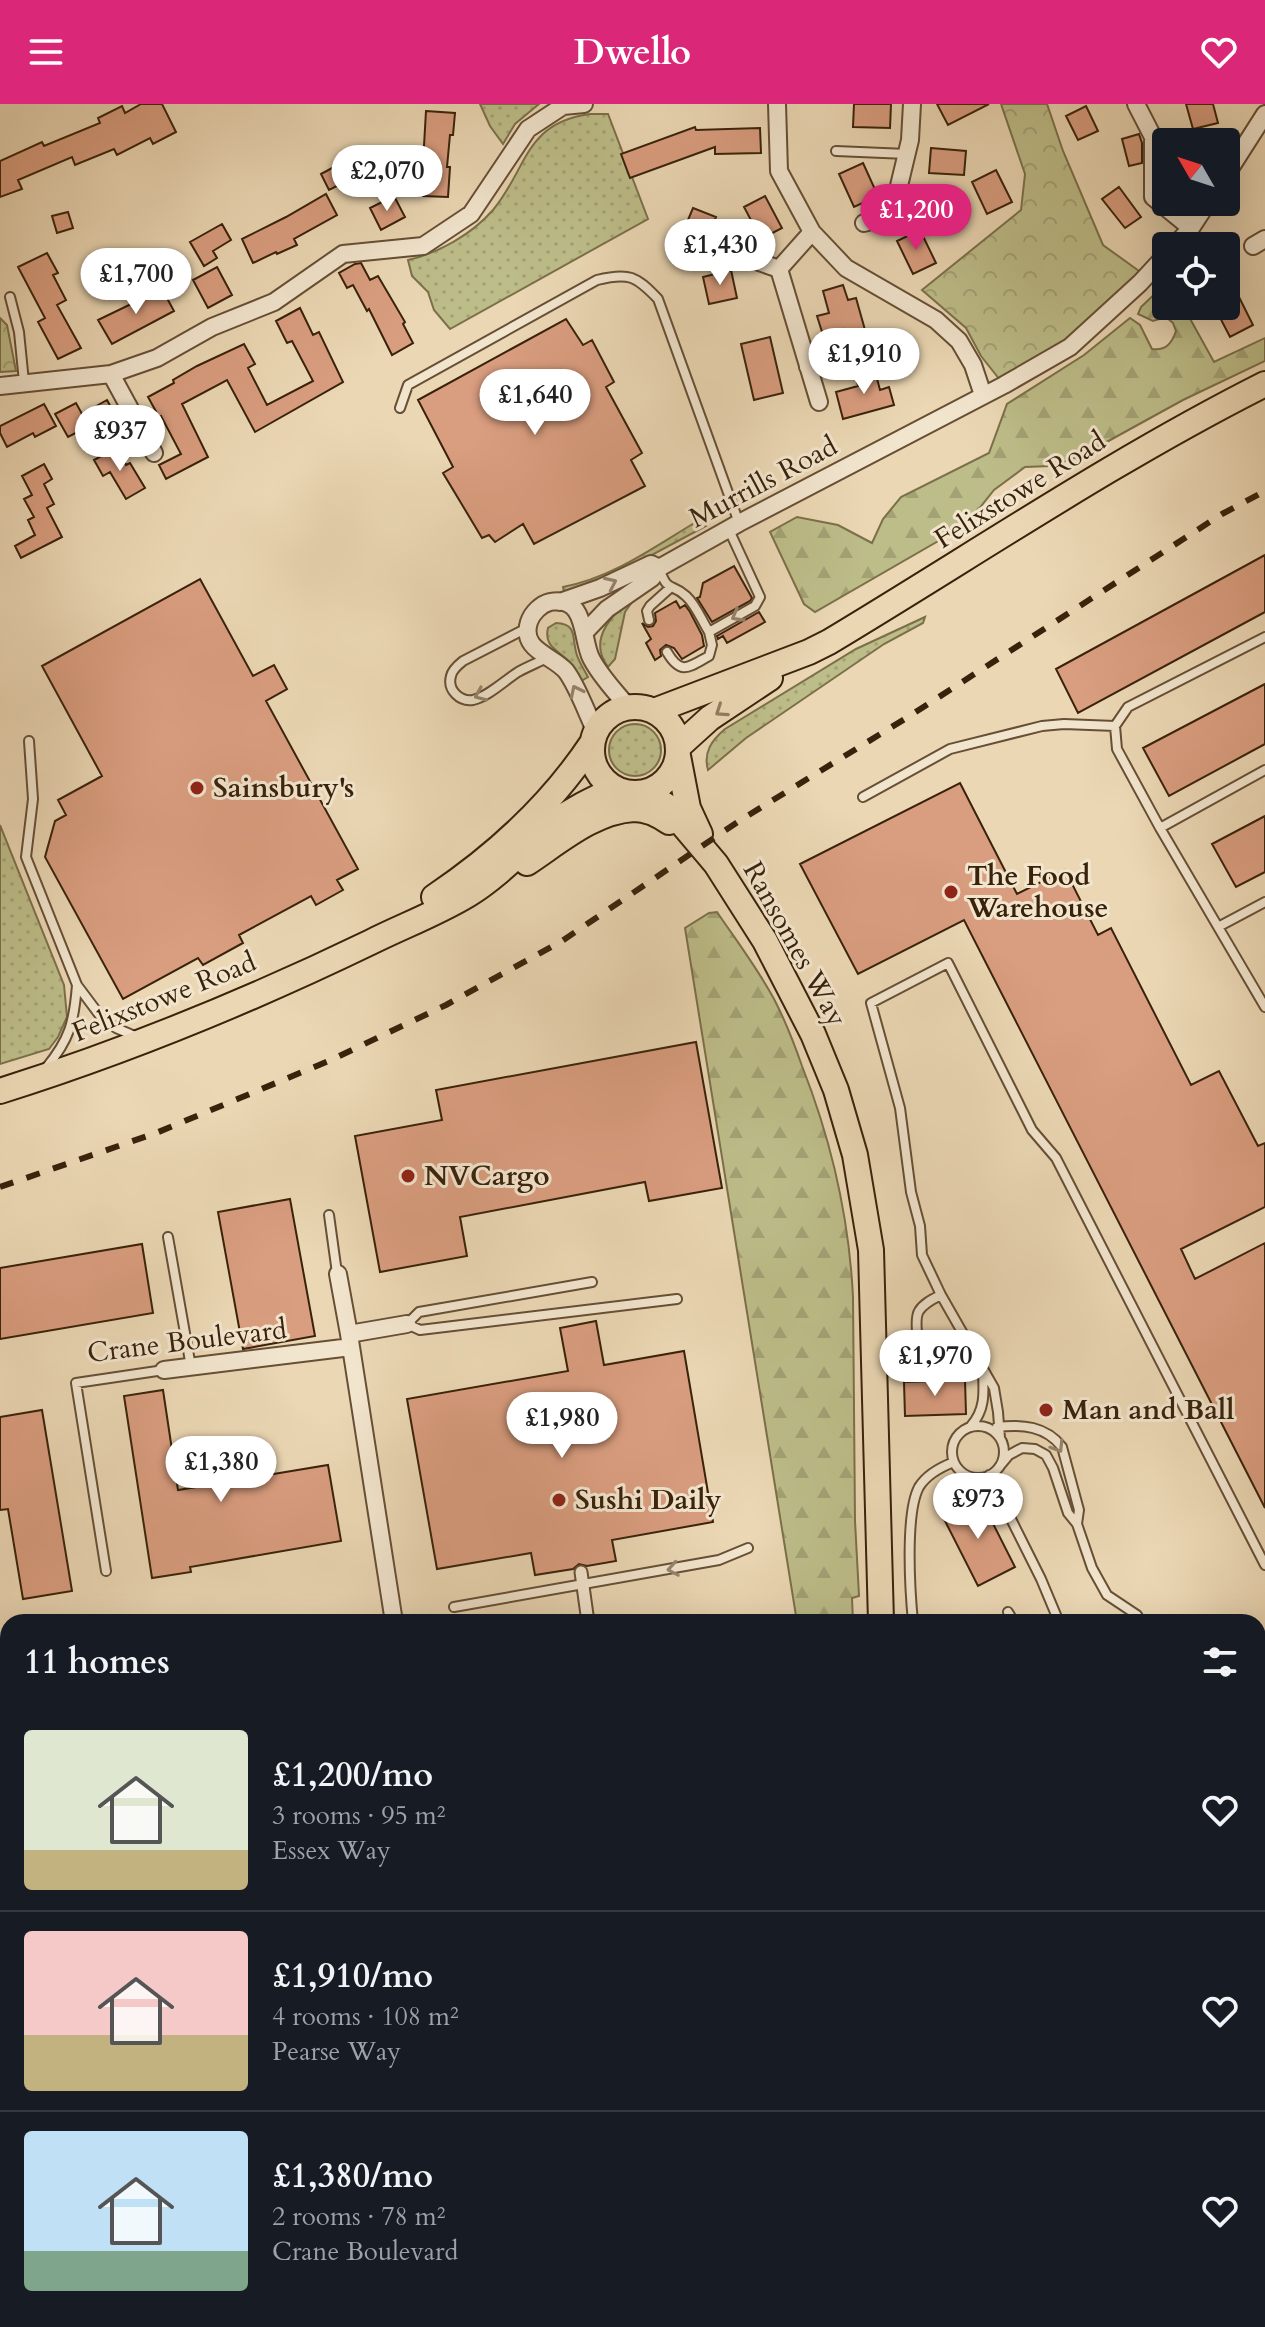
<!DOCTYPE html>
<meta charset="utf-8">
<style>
:root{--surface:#171b24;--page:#242831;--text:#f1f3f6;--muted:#9ea1a6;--line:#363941;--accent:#db2777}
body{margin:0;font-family:Cardo,serif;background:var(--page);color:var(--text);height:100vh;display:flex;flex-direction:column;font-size:30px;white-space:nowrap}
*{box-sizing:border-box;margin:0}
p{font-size:26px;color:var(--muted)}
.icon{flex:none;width:44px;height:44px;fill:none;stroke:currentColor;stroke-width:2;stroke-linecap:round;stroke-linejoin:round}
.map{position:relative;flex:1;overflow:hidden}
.drawer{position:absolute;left:0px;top:1510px;width:1266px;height:714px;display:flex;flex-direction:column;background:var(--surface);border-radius:24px 24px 0 0;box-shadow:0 8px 32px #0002}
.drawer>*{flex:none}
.needle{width:52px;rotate:309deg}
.buttons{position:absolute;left:1152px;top:24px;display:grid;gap:16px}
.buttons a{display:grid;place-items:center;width:88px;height:88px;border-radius:8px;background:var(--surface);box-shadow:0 8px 32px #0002;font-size:40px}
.price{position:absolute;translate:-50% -68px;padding:0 18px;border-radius:28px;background:#fff;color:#222;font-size:26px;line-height:52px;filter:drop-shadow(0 2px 4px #0008)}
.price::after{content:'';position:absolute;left:50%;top:48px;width:24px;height:18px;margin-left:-12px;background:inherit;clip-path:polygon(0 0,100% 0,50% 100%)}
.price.on{background:var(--accent);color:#fff}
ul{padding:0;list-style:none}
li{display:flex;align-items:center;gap:24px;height:200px;padding:0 24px}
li+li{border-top:2px solid var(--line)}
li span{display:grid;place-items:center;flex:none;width:224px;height:160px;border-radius:8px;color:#555}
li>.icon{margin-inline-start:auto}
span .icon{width:96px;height:96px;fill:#fffc;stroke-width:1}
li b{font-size:34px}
h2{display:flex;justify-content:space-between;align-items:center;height:96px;padding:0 24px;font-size:34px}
header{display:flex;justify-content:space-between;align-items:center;height:104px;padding:0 24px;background:var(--accent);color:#fff;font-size:36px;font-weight:700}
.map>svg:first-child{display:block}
</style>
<header><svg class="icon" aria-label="menu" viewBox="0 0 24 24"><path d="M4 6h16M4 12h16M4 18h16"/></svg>Dwello<svg class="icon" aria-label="heart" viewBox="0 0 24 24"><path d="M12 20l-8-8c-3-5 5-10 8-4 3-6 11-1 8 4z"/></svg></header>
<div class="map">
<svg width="1265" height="2223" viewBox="0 0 1265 2223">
<defs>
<pattern id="grass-dots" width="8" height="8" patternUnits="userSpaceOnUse" patternTransform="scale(2)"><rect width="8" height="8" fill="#bdbd89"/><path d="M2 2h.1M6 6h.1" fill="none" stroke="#a3a275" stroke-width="1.8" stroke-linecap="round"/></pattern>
<pattern id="forest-firs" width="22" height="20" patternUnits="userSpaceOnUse" patternTransform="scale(2)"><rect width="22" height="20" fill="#bdbd89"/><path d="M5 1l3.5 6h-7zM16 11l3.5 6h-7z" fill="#a3a275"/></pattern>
<pattern id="park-crowns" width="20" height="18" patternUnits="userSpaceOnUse" patternTransform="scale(2)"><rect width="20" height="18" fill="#bdbd89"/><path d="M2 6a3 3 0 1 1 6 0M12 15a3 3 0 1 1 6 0" fill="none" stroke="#a3a275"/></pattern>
</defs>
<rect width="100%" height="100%" fill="#ebd7b4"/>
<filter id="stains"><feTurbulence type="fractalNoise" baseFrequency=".0025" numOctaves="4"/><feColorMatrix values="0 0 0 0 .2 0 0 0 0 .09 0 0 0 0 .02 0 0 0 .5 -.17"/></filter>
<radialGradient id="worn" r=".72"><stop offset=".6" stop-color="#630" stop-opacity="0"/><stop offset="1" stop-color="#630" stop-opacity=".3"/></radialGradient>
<path fill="url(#grass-dots)" stroke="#7b704a" stroke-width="2" d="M480 0H539L515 20 503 40 490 22Z
M590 10H608L648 115 450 225 434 206 428 188 412 172 408 156C439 149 472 130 493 106 528 64 524 19 590 10Z
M702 417 706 422 609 474 564 488 563 483C612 474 654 443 696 418Z
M637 491 625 508 615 555 608 563C586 534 615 507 637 491Z
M925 513 923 519 884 540 746 634 708 666C703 648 712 636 725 625L856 545Z
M556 519C577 520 572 532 576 548 578 557 584 565 588 573L581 577C578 572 575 565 571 560 561 547 543 544 548 524Z
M609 646a26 26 0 1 1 52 0a26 26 0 1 1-52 0Z
M0 721 64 881 67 913 58 933 49 945 0 960Z"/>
<path fill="url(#forest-firs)" stroke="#7b704a" stroke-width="2" d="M1166 179V202H1183L1214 258 1265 234V257L1183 296 1083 351 1051 362 1025 363 994 386 966 421 815 508 804 500 770 428 797 413 838 421 872 439 883 415 901 393 989 349 1007 300 1084 251 1130 214 1140 221 1152 245C1166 247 1172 239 1176 227L1173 219 1166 213 1153 217 1138 210 1141 203Z
M717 808C736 836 758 865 774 895 785 916 794 939 802 962 832 1038 849 1112 853 1193L855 1417 859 1492 852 1494 853 1518H797L685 824 709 809Z"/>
<path fill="url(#park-crowns)" stroke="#7b704a" stroke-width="2" d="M1001 0H1047L1063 47 1103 141 1146 172 1070 243 1004 281 981 252 966 224 922 186 1021 106 1025 70Z
M0 214 7 221 16 267 0 268Z"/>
<path fill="#d99d7f" stroke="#39220b" stroke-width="2" d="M141 0H162L176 28 153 40 150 34 117 51 114 45 75 61 72 53 18 76 22 85 0 93V57L42 38 44 42 100 19 98 14 122 2 125 9Z
M854 0H891L890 24 853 23Z
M937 0H989L948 21Z
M1186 0H1213L1218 19 1193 25Z
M1086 2 1098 27 1078 36 1066 12Z
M426 7 455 9 453 31H450L447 63H450L448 93 423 92 426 59H423Z
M695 23 696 26 760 24 761 49 715 50V43L630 74 621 50Z
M1139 30 1142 39V59L1129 62 1122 35Z
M931 44 966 47 964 71 929 69Z
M356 51 365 68 329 86 321 70Z
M863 59 878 92 854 103 839 70Z
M996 66 1012 98 987 110 972 78Z
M1119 83 1141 113 1125 124 1102 95Z
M326 90 337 111 294 135 297 141 277 150 276 148 253 159 242 135 286 113Z
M394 92 405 113 381 126 370 104Z
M765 92 782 124 761 135 744 103Z
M693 104 716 113 702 145 680 135Z
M68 108 73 124 57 129 52 112Z
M222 120 231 136 213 147 217 154 204 162 190 138Z
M920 126 936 159 913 170 897 137Z
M47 149 58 169 53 171 66 196 57 201 81 244 58 255 38 218 45 214 18 163Z
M361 159 370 176 378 172 405 218 403 220 413 239 392 251 369 205 367 207 353 181 347 184 339 169 355 160Z
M217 163 232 191 208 204 193 176Z
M731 166 737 194 709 200 703 173Z
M1226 167 1253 221 1230 233 1214 202H1226Z
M843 181 848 196 856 194 867 233 847 239 843 225 823 231 817 212 829 209 823 187Z
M162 185 174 207 112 240 98 216Z
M300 204 313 231 319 228 343 278 255 328 227 276 182 300 208 353 166 375 159 361 181 350 161 312 159 313 148 293 174 279 173 276 197 262 244 240 255 260 248 264 267 301 313 277 292 237 287 239 276 217Z
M566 215 583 241 592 236 614 278 606 283 642 349 631 356 645 382 534 440 523 420 495 438 489 431 482 434 443 369 453 363 418 296Z
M770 233 783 289 754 296 741 240Z
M874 263 880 286 889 283 894 301 843 315 836 288 858 282 855 268Z
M107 296 118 316 95 329 91 321 68 333 55 310 76 299 82 310Z
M44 300 56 322 35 333 33 329 7 343 0 329V322Z
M116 344 126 361 130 359 145 384 126 395 110 368 103 372 94 356Z
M44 360 52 375 44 380 54 400 47 404 62 433 21 454 15 442 35 431 28 416 34 413 24 395 32 391 22 372Z
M1265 451V508L1078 609 1056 565Z
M734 462 752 494 750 497 712 518 697 494 700 493 703 479Z
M200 475 253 572 274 561 287 585 266 597 358 765 337 776 343 786 316 801 311 792 239 831 243 839 203 861 198 854 123 895 45 753 55 717 66 711 58 696 102 672 42 562Z
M676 497 680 504 685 501 690 508 702 531 704 542 682 555 674 544 666 541 660 546 661 552 655 556 646 539 651 535 642 519 648 523 653 522 656 517 655 509Z
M759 508 765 518 727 539 723 532 718 535 717 532Z
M1265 580V640L1169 692 1143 644Z
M960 679 1017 790 1065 766 1098 831 1111 824 1191 981 1219 967 1258 1042 1265 1039V1103L1181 1145 1195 1175 1265 1139V1404L964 816 858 870 800 760Z
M1265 712V768L1236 783 1212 740Z
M696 938 722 1084 649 1097 645 1078 460 1113 467 1152 380 1168 355 1032 442 1016 436 986Z
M290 1095 315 1232 243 1245 218 1108Z
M142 1140 153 1209 0 1235V1164Z
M596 1217 604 1261 684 1247 713 1418 612 1436 616 1457 587 1462 579 1460 573 1465 535 1471 531 1449 437 1465 407 1295 568 1267 560 1224Z
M965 1276 966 1310 905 1312 904 1278Z
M163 1286 178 1386 328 1361 341 1437 190 1463 191 1468 152 1474 124 1292Z
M42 1306 72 1487 23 1495 8 1405 0 1406V1313Z
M979 1392 1015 1463 978 1482 942 1411Z"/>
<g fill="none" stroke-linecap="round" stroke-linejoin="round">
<g stroke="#664f35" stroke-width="12">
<path id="service" d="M836 47 907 50
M10 193 19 228 24 278
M400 304 408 281 597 176C629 168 636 172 658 195L739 419
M659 464C668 490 671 478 686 492 696 501 702 517 709 528L755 502 760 493 729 426
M649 516 647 507 650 502 670 484
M527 524 463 557C458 561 452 566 451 572 447 586 460 598 473 596 489 592 504 577 518 568 527 563 537 559 547 554
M1265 533 1128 603 1115 622 1117 645 1160 724 1265 903
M667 548C681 572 689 563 709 552L712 541 709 528
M29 637 33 695 26 753 77 881 101 913 116 924 137 933
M863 693 950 645 1042 622 1064 620 1115 622
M1160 724 1265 666
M1218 823 1265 798
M46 964C70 935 74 918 77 881
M329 1111 337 1169
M168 1133 191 1263
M592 1178 419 1208 407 1220 420 1226 677 1195
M941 1191C933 1195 924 1199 919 1207 913 1216 920 1254 924 1265 943 1276 962 1267 979 1258
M971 1322C985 1306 984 1290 983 1269
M952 1348a26 26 0 1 1 52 0a26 26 0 1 1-52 0Z
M997 1323C1022 1320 1046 1322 1062 1343L1079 1406 1077 1420
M1000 1334 998 1308 994 1284 941 1191 922 1151 920 1122 911 1088 900 1004 871 899 948 859 1032 1026 1056 1054 1265 1461
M999 1363 1009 1351 1022 1344 1035 1345 1046 1351 1053 1364 1068 1409 1077 1420 1092 1464 1107 1491 1137 1511 1141 1518
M989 1371 1041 1475 1059 1518
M106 1467 76 1279 164 1266
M454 1503 719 1456 748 1444
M1008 1508 1014 1518
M913 1518C910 1487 905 1409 919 1383 927 1370 941 1363 954 1358
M1258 1583 1265 1580
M1258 1802 1265 1799
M243 2216 245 2223
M416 2216 418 2223
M73 2223 89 2216"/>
</g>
<g stroke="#664f35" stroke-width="15">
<path id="pedestrian" d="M581 1468 588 1518"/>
</g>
<g stroke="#664f35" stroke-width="20">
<path id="minor" d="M777 0 779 67 812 128 846 164 936 216 959 237 973 261 983 291
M1136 0 1153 33V93L1191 124
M1226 71 1265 10
M864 119 892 111 910 36 912 0
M812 128 779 165 819 298
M1174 142 1191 124 1208 98
M1253 142 1265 135
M710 157 739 151 779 165
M808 263 895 237
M111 270 154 349
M0 282 111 270 157 254 212 223 274 198 343 150 423 142 471 110 528 25 563 2 584 0
M560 498 600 484 651 460 659 464
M584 529 607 505 652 474 659 464 739 419 1004 281 1070 243 1140 179 1166 151
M596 628C587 610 578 583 566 567 552 551 520 546 529 518 532 509 541 500 550 498 587 491 581 534 591 554 600 572 616 588 628 603
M338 1170 349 1230 394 1518
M349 1230 407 1220
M164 1266 351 1243
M1258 1633 1265 1629"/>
</g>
<g stroke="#664f35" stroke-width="24">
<path id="tertiary" d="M487 2216 488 2223"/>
</g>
<g stroke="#39220b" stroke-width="28">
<path id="primary" d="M592 646a43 43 0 1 1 86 0a43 43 0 1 1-86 0Z
M654 607 809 548 829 538C974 451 1114 356 1265 280
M678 643 710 614 770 574
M678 652 688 704 700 730
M645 688 667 702 716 760 765 837 813 930 836 986 855 1051 871 1146 881 1518
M527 759C559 738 594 707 634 705 647 705 659 711 669 718
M434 793C495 752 551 701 592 639
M0 987C127 947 251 896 371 838 403 822 438 809 469 790 498 772 522 746 548 724 567 707 592 696 615 685
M1046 2216 1049 2223"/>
</g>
<use href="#service" stroke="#f2e5ce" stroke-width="8"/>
<use href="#pedestrian" stroke="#f2e5ce" stroke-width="11"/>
<use href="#minor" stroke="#f2e5ce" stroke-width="16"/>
<use href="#tertiary" stroke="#f2e5ce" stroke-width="20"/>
<use href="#primary" stroke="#ebd7b4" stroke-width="24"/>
<path stroke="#39220b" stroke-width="6" stroke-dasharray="14 14" stroke-linecap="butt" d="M0 1083 156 1029 331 956 446 901 562 837 739 717 908 613 1222 410 1265 387"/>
</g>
<defs><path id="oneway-chevron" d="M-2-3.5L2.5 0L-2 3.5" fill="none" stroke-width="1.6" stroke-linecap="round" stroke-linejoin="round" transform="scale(2)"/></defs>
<g stroke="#96846c">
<use href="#oneway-chevron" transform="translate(611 479) rotate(-25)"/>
<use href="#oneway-chevron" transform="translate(737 512) rotate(151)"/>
<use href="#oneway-chevron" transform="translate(576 587) rotate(-116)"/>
<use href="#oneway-chevron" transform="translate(480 591) rotate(157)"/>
<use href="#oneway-chevron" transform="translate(1058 1343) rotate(58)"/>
<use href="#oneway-chevron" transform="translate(673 1465) rotate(170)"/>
</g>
<use stroke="#927c60" href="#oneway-chevron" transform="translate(721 607) rotate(146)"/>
<g fill="#8f2418" stroke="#f2e5ce" stroke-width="3">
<circle cx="197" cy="684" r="8"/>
<circle cx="951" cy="788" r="8"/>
<circle cx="408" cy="1072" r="8"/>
<circle cx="1046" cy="1306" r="8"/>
<circle cx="559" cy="1396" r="8"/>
</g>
<g text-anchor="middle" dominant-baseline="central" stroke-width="6" stroke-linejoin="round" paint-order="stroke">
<g font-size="28" fill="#39220b" stroke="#f2e5ce">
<text transform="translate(763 378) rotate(-28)">Murrills Road</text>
<text transform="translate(1020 386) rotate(-32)">Felixstowe Road</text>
<text transform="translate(795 840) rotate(61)">Ransomes Way</text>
<text transform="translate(164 893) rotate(-22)">Felixstowe Road</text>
<text transform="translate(187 1237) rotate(-7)">Crane Boulevard</text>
</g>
<g font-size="28" font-weight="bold" fill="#39220b" stroke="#f2e5ce" text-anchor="start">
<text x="213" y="684">Sainsbury's</text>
<text x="967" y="772">The Food<tspan x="967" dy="32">Warehouse</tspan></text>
<text x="424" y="1072">NVCargo</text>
<text x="1062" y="1306">Man and Ball</text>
<text x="575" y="1396">Sushi Daily</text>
</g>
</g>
<rect width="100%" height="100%" filter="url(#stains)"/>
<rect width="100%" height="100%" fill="url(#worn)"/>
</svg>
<div class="buttons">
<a><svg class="needle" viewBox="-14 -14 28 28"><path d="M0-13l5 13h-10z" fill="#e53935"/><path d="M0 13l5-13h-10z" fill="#9ea1a6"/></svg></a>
<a><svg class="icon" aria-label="locate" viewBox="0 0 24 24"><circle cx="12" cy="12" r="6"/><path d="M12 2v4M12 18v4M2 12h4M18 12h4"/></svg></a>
</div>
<b class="price" style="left:387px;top:109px">£2,070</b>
<b class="price on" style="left:916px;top:148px">£1,200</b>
<b class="price" style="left:720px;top:183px">£1,430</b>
<b class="price" style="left:136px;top:212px">£1,700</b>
<b class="price" style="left:864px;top:292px">£1,910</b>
<b class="price" style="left:535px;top:333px">£1,640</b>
<b class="price" style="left:120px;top:369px">£937</b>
<b class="price" style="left:935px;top:1294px">£1,970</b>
<b class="price" style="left:562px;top:1356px">£1,980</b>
<b class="price" style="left:221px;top:1400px">£1,380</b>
<b class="price" style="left:978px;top:1437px">£973</b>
<section class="drawer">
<h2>11 homes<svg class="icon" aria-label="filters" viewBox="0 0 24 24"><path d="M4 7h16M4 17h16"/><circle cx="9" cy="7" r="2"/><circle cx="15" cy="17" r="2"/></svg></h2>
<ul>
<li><span style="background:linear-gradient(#dfe7d0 75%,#c2b280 0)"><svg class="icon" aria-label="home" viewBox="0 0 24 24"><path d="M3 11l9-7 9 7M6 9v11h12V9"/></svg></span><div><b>£1,200/mo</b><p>3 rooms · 95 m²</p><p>Essex Way</p></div><svg class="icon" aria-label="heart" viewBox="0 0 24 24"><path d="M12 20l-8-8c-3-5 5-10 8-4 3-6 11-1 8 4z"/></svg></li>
<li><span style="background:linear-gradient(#f6c9c9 65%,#c2b280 0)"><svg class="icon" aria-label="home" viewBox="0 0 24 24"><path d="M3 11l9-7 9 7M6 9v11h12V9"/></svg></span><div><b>£1,910/mo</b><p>4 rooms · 108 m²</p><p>Pearse Way</p></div><svg class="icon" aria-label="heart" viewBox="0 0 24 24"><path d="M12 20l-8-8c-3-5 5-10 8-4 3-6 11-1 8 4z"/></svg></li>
<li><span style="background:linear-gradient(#bfe0f5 75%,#7fa58c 0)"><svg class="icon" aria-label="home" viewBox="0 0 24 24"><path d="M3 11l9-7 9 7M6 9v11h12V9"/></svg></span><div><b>£1,380/mo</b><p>2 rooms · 78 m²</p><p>Crane Boulevard</p></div><svg class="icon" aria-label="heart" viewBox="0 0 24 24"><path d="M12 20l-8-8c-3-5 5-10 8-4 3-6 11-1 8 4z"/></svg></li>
</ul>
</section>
</div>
